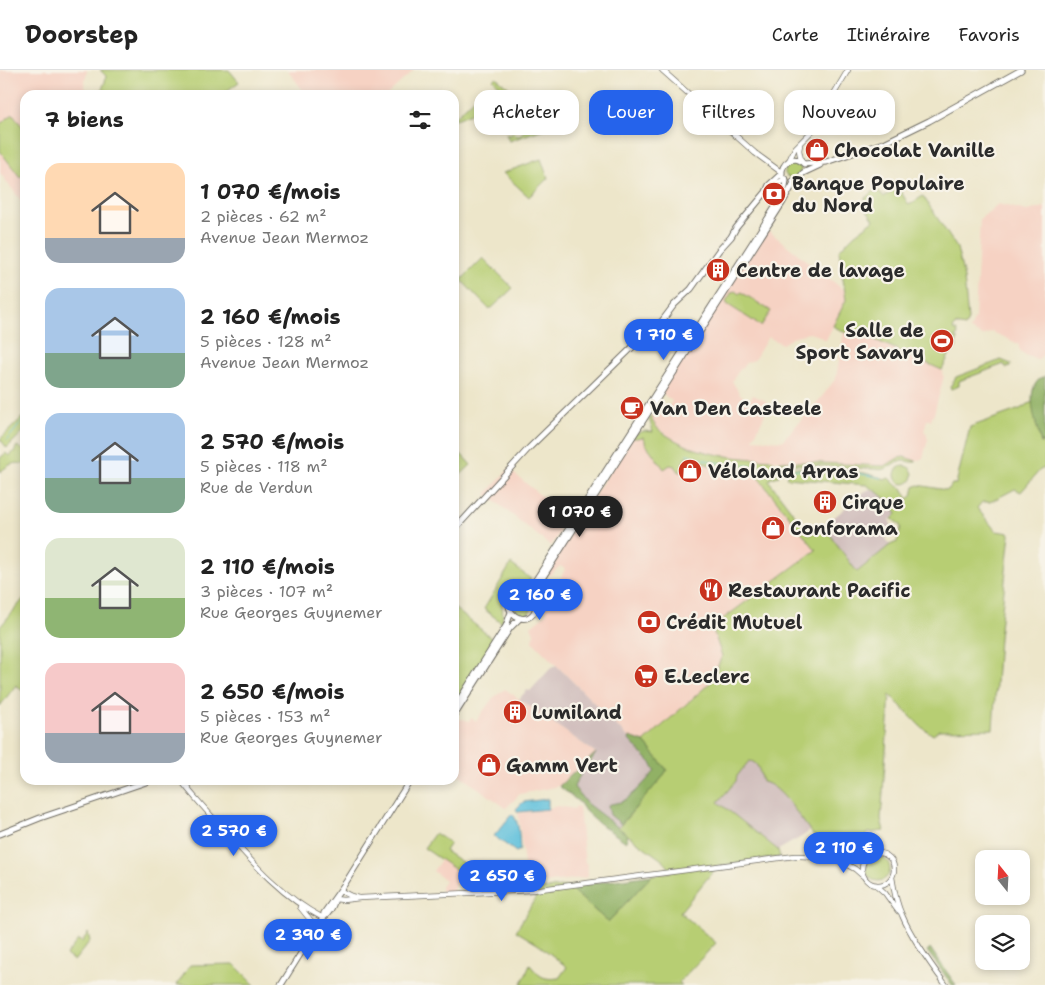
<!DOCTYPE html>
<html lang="fr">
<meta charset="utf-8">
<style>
:root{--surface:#fff;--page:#f6f6f6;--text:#222;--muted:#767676;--line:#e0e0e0;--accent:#2563eb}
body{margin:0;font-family:"Shantell Sans",sans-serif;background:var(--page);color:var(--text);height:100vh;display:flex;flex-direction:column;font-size:19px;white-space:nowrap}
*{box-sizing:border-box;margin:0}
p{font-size:16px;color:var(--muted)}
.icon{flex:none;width:28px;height:28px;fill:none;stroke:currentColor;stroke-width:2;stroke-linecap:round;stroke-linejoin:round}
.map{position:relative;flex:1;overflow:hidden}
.details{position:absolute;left:20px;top:20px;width:439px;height:695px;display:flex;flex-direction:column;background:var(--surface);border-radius:15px;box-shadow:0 2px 8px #0003}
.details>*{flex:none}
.guide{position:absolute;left:474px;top:20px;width:475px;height:45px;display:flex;gap:10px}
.needle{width:32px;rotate:342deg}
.buttons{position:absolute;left:975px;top:780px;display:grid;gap:10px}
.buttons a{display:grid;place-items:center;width:55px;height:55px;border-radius:10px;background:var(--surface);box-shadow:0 2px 8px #0003;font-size:25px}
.price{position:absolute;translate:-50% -42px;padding:0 11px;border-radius:18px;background:var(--accent);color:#fff;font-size:16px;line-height:32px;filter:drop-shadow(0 1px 2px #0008)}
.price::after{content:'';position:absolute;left:50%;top:30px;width:15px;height:11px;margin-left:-8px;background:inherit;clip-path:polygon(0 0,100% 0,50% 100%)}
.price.current{background:#222;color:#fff}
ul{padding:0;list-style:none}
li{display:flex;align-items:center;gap:15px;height:125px;padding:0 25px}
li span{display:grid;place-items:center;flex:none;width:140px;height:100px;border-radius:15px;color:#555}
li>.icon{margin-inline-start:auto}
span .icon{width:60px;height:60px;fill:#fffc;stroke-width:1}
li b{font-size:21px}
h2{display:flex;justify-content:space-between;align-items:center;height:60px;padding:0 25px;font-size:21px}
.tag{padding:0 18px;border-radius:15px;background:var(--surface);box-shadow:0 2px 8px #0003;font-size:18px;line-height:45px}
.tag.current{background:var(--accent);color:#fff}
header{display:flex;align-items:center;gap:30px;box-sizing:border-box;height:70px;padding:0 25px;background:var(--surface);border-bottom:1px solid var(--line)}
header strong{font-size:24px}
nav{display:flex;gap:28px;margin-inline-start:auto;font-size:18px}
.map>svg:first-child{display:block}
</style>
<header>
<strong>Doorstep</strong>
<nav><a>Carte</a><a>Itinéraire</a><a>Favoris</a></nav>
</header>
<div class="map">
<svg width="1045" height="915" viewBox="0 0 1045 915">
<rect width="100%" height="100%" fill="#f7f3e8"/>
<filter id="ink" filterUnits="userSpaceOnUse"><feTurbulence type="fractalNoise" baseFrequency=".02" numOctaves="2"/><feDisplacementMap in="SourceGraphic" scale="10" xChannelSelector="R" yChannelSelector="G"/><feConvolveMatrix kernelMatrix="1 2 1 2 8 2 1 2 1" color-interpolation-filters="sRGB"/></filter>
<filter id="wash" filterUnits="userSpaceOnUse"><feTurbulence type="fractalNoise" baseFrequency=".0096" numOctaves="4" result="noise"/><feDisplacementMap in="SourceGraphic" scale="20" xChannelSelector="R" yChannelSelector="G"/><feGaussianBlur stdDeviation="1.12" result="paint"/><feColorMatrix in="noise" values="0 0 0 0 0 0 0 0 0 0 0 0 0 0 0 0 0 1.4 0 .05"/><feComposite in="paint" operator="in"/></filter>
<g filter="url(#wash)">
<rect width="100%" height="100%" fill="#ede6ca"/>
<path fill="#f6d2c3" d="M0 0H87L84 18 98 22 106 20 111 25H25V136L0 103Z
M288 0H414L387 25H306Z
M998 134 1027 141 1045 137V283L1037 290 1021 283 1018 274 1004 267 992 262 983 266 970 260 975 248 980 149Z
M763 160 770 162 845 221 846 230 826 270 817 265 809 263 796 266 782 274 768 267 754 290 746 293 738 302 732 311 740 324 749 331 753 325 766 331 767 335 764 346 753 369 782 371 821 328 836 308 844 262 848 264H862L943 301 942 305 944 306 934 344 932 346 931 350H927L924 361 927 364V367L928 369 923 388 916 391 911 389 892 391 885 396 835 394 726 387 694 379 675 370 655 356 651 346 656 339 669 336 672 331 659 321Z
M643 367 645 370V373L662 396 670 395 676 396 680 403 686 386 712 396 725 399 732 407 744 399 753 401 816 480 712 557 722 586 711 612 644 672 628 667 535 574 533 571 534 563 531 556 546 544 545 529 562 515 559 511 565 499 560 496 550 505 544 501 632 368H638Z
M509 399 547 431 538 443 561 461 551 476 486 424Z
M505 619 596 683 559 716 520 724 506 738 454 701V658L458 650 462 649 469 651 472 648 476 651 493 628Z
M557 736 575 739V736L579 738 585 793H587L588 807 543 813 542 806H531L525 803 518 743 545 740Z
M441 790 461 804 453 819 452 824 442 825 441 817 445 810 433 801Z"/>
<path fill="#d1bfbd" d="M870 419 875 420 886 429 893 436 897 444 889 450 891 454 890 462 884 465 890 475 857 502 824 456 864 422Z
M556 595 628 667 644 672 661 709 618 758 586 733 574 717 578 707 590 694 596 683 519 629 527 620 530 621 550 599Z
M749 691H753L757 694 762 712H768L780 722 811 760 803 766 778 780 718 732 736 711 737 706Z"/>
<path fill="#b7ce73" stroke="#717c4f" d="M100 0H229L239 12 221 25H111L106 20 102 21V19L105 12 106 6Z
M496 7C503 13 510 19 518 24 530 33 547 39 549 57L509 71 506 64 508 63 510 66 513 62 517 66 521 64 533 52 493 9Z
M481 25 483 27 481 28 483 32 486 29 488 32 486 37 454 50V48L477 26Z
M13 44 25 60V104L20 107 0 81V54Z
M541 89 548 108 529 127 503 103Z
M793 93H796L800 94 801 100C798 107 790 111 785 104 785 97 787 95 793 93Z
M895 112 909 135 923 126 957 178 964 208 968 250 965 257 955 255 953 260 957 261 958 265 955 267 958 269 956 274 957 276 953 282 951 281 942 300 862 264H848L833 256 846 230 839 180 854 165 874 150 867 140 869 138 865 128 877 119 884 127 895 119 892 114Z
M483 188 513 218 492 238H488L461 210Z
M735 221 739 224 741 222 771 241 761 256 727 234 726 231 732 222Z
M1001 290 1011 294 1010 297 1006 298 1004 294 959 311V316L951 319 950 317 956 307Z
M1032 332 1041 373 1045 371V398L1040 400 1021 422 1015 419 990 432H982L977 438 996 461 1010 463 999 568 993 659 939 660 933 665 920 656 890 625 881 749 884 761 867 763C865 775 862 778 851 781L841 770 836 778 828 779C824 776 819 772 816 768 803 754 781 713 762 712 760 704 759 691 749 691L737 706 736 711 718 732 778 780 780 787 715 796 714 800 680 842 716 873 679 912 682 915H521L530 895C540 907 543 910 559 908L567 897 539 875 516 861 536 827 533 820 571 816 573 821 608 852 652 805 671 802 667 795 662 790 618 758 661 709 667 700 644 672 711 612 722 586 712 557 816 480 753 401 744 399 732 407 725 399 712 396 686 386 680 403 675 396 670 395 664 399 645 373V370L643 367 638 368H632L635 364 644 361 653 362 649 349 651 346C653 356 660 361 668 366 700 386 736 388 773 390L774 400 779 406 771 408 769 411 810 465 823 455 857 502 890 475 897 472 901 458 899 454 892 449 897 444C892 434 885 428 877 422 873 419 870 418 867 415L787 408 786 401 788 397 864 403 886 409 889 408 897 416 902 418 908 429 912 426 914 417 918 415 946 420 949 419 952 414H956L970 357 1020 339Z
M25 345V360L7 378 0 369Z
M17 376 25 381V394C12 392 10 394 0 402V388L6 383 9 386 14 382Z
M459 383 461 384 471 395 456 409 454 407V392L459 388 457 385Z
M904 387 916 391V392C910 393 905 390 899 391 890 394 887 402 876 399L785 394 781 393 780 391 885 396 898 388Z
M895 405a9 9 0 1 1 18 0a9 9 0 1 1-18 0Z
M511 494 531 509C524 518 510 514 504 525 499 533 505 544 502 553L484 539Z
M514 536a9 9 0 1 1 18 0a9 9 0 1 1-18 0Z
M25 527V623L16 615 0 636V557Z
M454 538 493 569 490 572 491 575 481 592 478 594 474 600 475 601 454 635Z
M435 763 450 773 445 781 491 811 485 818H482L424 778Z
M866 799a12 12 0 1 1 24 0a12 12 0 1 1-24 0Z
M88 863 90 871 74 891 66 885 78 870 82 872Z
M234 894 255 915H177L190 895Z"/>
<path fill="#91b165" stroke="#5e6e48" d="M1045 306V371L1041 373C1037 355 1021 315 1045 306Z
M630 667 644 672 667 700 661 709 621 754 610 745 608 735C613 733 619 733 623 731 633 726 647 710 655 701L651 693 629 670Z
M596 683C589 695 579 704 574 717L586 733 628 765 626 772 597 752 585 741 580 733 559 716Z
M652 805 608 852 573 821 571 816Z
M930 878 956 915H952L927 881Z"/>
<path fill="#5cbfdb" stroke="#447583" d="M548 729V739L518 742 516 739 523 732Z
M512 744C520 751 519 769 520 780L516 782 494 766Z"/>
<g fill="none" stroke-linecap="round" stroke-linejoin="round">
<path stroke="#5cbfdb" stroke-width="1" d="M7 370 25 348
M687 384 706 390 720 393 773 398
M787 399C818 402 851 400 881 408"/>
</g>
</g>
<g filter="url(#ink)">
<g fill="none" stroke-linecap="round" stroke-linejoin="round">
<g stroke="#6f6c63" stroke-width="6">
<path id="tertiary" d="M662 0 755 83 781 102
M800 75 799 80 801 90
M789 91 795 78 813 60 823 46 835 22 848 0
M181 710C190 723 202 735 213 748 246 785 278 825 323 848
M187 710 189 719
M862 799a16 16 0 1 1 32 0a16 16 0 1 1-32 0Z
M838 790 855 799 863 806
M892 807C894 820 896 833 902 845 912 869 931 895 946 915
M876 815 885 823 898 841
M341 821 351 826 358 828
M335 829 343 830 360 828 533 820 795 786C819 785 843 792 867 788
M300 837 312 852 318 857"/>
</g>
<g stroke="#6f6c63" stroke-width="7">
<path id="secondary" d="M782 106C780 93 795 83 804 94L826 92 886 72 929 51 1021 0
M793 111 800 107 803 103 820 95
M770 118 785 109
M454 460 529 378 645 265 652 260 662 251 674 235 691 219 719 180 731 167 736 158 766 122 769 115 782 103
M524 521 531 517 539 505 781 128 785 117 786 110
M536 531C531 521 517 517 511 528 503 542 522 556 533 544 538 538 536 529 537 521 538 516 541 512 543 507L783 132 795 111
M454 638 506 556 511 542
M454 646 510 558 520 548
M181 710H183
M0 764 40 748 152 710
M323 848 324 843 346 812 410 710
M281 915 323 848C330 843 333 837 335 829"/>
</g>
<use href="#tertiary" stroke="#fff" stroke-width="4.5"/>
<use href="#secondary" stroke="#fff" stroke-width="5"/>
</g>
</g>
<defs>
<g id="shop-disc" transform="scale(1.25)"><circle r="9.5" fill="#c8321e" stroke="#f7f3e8"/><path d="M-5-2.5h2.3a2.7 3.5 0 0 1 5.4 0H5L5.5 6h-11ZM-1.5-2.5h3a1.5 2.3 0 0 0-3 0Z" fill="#fff"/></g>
<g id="bank-disc" transform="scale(1.25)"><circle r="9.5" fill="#c8321e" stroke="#f7f3e8"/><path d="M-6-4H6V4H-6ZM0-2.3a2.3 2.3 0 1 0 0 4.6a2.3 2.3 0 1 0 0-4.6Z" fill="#fff"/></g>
<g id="building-disc" transform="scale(1.25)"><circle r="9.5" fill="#c8321e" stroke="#f7f3e8"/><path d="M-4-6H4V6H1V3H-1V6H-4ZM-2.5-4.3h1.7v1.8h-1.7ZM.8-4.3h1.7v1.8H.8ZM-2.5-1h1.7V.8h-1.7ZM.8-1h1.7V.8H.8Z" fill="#fff"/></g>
<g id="stadium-disc" transform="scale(1.25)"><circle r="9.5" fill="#c8321e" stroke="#f7f3e8"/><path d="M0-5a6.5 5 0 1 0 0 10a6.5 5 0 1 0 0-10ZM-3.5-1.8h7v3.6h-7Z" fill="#fff"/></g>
<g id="cafe-disc" transform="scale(1.25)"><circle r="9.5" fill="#c8321e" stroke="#f7f3e8"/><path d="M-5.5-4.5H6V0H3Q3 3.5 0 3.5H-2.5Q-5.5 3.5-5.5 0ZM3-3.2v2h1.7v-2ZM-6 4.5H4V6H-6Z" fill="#fff"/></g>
<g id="restaurant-disc" transform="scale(1.25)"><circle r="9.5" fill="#c8321e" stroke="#f7f3e8"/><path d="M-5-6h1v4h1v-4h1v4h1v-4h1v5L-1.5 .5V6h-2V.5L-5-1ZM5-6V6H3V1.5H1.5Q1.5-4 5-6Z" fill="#fff"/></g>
<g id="supermarket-disc" transform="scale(1.25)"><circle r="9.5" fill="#c8321e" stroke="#f7f3e8"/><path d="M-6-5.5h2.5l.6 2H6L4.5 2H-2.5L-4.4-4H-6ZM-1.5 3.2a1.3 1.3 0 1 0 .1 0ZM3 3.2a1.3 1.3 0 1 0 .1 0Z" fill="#fff"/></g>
</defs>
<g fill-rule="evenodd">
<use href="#shop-disc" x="817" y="80"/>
<use href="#bank-disc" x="774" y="124"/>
<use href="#building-disc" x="718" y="200"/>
<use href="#stadium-disc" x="942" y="271"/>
<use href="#cafe-disc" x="632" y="338"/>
<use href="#shop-disc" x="690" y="401"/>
<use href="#building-disc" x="825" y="432"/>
<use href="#shop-disc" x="773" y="458"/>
<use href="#restaurant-disc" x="711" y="520"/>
<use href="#bank-disc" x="649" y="552"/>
<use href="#supermarket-disc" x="646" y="606"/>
<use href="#building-disc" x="515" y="642"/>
<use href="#shop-disc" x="489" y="695"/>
</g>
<g text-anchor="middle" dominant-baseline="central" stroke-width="4.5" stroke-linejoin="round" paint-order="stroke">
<g font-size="19" font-weight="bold" fill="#2b2b2b" stroke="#f7f3e8" text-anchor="start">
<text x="834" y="80">Chocolat Vanille</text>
<text x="792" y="113">Banque Populaire<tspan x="792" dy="22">du Nord</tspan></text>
<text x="736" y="200">Centre de lavage</text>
<text x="924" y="260" text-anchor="end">Salle de<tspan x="924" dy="22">Sport Savary</tspan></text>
<text x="650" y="338">Van Den Casteele</text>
<text x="708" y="401">Véloland Arras</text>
<text x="842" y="432">Cirque</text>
<text x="790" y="458">Conforama</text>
<text x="728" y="520">Restaurant Pacific</text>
<text x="666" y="552">Crédit Mutuel</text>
<text x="664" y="606">E.Leclerc</text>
<text x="532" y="642">Lumiland</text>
<text x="506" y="695">Gamm Vert</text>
</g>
</g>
</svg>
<div class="buttons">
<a><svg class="needle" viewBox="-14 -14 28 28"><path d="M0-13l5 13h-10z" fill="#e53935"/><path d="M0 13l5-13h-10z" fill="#767676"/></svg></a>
<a><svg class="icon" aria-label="layers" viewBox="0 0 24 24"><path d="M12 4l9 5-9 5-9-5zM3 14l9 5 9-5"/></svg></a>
</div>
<b class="price" style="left:664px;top:291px">1 710 €</b>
<b class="price current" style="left:580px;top:468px">1 070 €</b>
<b class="price" style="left:540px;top:551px">2 160 €</b>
<b class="price" style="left:234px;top:787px">2 570 €</b>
<b class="price" style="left:844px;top:804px">2 110 €</b>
<b class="price" style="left:502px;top:832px">2 650 €</b>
<b class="price" style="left:308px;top:891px">2 390 €</b>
<div class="guide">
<a class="tag">Acheter</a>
<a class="tag current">Louer</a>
<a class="tag">Filtres</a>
<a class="tag">Nouveau</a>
</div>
<section class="details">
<h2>7 biens<svg class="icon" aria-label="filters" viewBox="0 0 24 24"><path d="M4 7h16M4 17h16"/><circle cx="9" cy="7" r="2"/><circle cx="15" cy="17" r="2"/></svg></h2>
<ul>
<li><span style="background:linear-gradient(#ffd9b3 75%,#9aa5b1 0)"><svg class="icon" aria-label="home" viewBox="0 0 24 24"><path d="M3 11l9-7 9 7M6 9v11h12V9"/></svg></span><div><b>1 070 €/mois</b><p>2 pièces · 62 m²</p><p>Avenue Jean Mermoz</p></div></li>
<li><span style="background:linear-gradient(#a9c7e8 65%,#7fa58c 0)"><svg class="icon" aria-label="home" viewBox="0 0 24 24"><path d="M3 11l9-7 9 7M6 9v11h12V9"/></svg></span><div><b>2 160 €/mois</b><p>5 pièces · 128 m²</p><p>Avenue Jean Mermoz</p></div></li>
<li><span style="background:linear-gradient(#a9c7e8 65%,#7fa58c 0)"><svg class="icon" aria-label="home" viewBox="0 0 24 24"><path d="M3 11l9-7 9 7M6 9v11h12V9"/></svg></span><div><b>2 570 €/mois</b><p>5 pièces · 118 m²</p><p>Rue de Verdun</p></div></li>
<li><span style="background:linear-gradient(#dfe7d0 60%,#8fb573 0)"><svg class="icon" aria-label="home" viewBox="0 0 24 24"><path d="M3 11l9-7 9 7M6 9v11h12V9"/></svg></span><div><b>2 110 €/mois</b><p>3 pièces · 107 m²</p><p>Rue Georges Guynemer</p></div></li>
<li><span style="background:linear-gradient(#f6c9c9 70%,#9aa5b1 0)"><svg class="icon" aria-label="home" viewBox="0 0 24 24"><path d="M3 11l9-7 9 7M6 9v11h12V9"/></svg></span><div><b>2 650 €/mois</b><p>5 pièces · 153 m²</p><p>Rue Georges Guynemer</p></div></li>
</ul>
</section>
</div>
